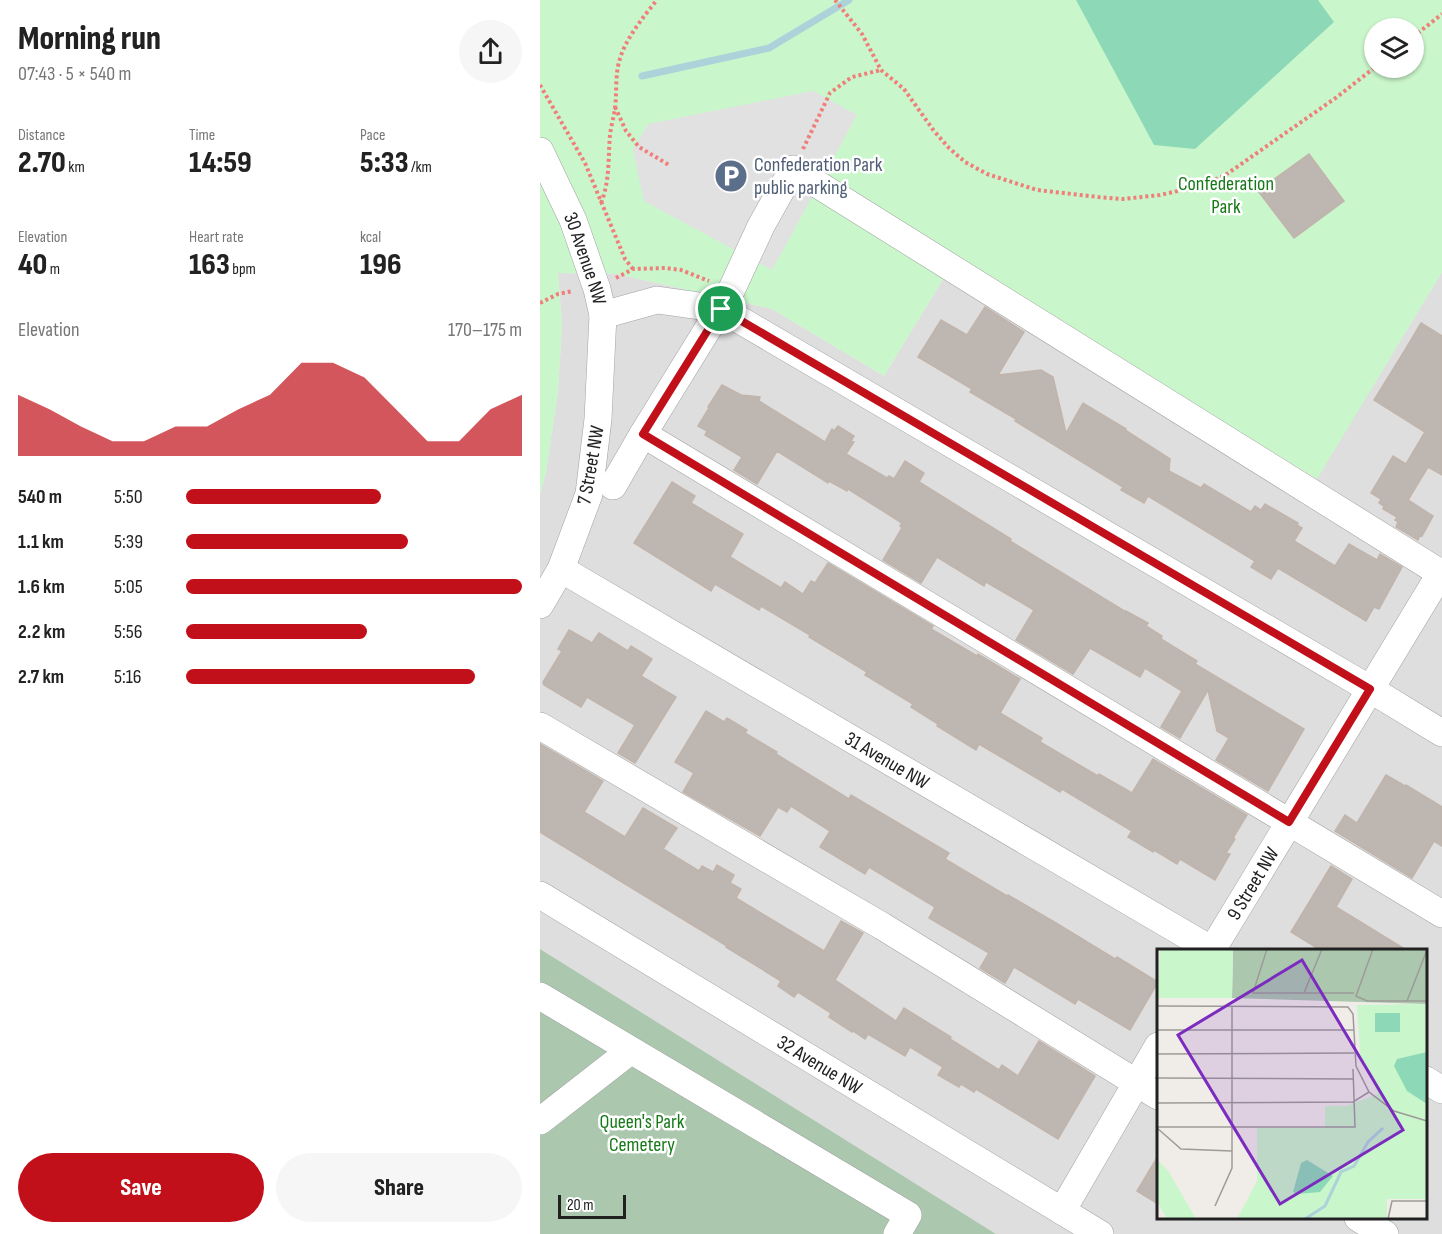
<!DOCTYPE html>
<html lang="en">
<head>
<meta charset="utf-8">
<style>
  body { margin:0; font-family:"Sofia Sans Condensed",sans-serif; background:#f6f6f6; color:#222; height:100vh; display:flex; flex-direction:column; font-size:22px; white-space:nowrap }
  * { box-sizing:border-box; margin:0 }
  p { font-size:20px; color:#767676 }
  .icon { flex:none; width:33px; height:33px; fill:none; stroke:currentColor; stroke-width:2; stroke-linecap:round; stroke-linejoin:round }
  .map { position:relative; flex:1; overflow:hidden }
  .drawer { display:flex; flex-direction:column; background:#fff; width:540px }
  .drawer>* { flex:none }
  .fabs { position:absolute; left:824px; top:18px; display:grid; gap:12px }
  .fabs a { display:grid; place-items:center; width:60px; height:60px; border-radius:50%; background:#fff; box-shadow:0 2px 4px #0004; font-size:30px }
  .scale { position:absolute; left:18px; bottom:15px; width:68px; box-sizing:border-box; padding-left:6px; border:3px solid #212121; border-top:0; font-size:16px; line-height:21px; white-space:nowrap; color:#212121; -webkit-text-stroke:4px #fff; paint-order:stroke }
  .pin { position:absolute; display:grid; place-items:center; width:51px; height:51px; color:#fff; margin:-26px; border:3px solid #fff; border-radius:50%; box-shadow:0 2px 6px #0007 }
  .round { display:grid; place-items:center; flex:none; width:63px; height:63px; border-radius:32px; background:#f6f6f6 }
  .headline { display:flex; align-items:center; justify-content:space-between; height:102px; padding:0 18px }
  h1 { font-size:33px; font-weight:800; line-height:45px }
  .stats { display:grid; grid-template-columns:repeat(3,1fr); gap:9px; height:102px; padding:6px 18px }
  .stats div { display:grid; align-content:center }
  .stats b { font-size:30px; font-weight:800 }
  .stats small { font-size:16px; font-weight:400 }
  .stats p { font-size:16px }
  .chart { height:168px; padding:12px 18px }
  .chart p { display:flex; justify-content:space-between }
  .chart svg { width:100%; height:108px; margin-top:6px; fill:#c2101a; opacity:.7 }
  .cta { display:flex; gap:12px; margin-top:auto; padding:12px 18px }
  .cta a { flex:1; height:69px; border-radius:36px; background:#c2101a; color:#fff; font-size:24px; font-weight:800; line-height:69px; text-align:center }
  .cta a+a { background:#f6f6f6; color:#222 }
  ul { padding:0 18px; list-style:none; font-size:20px }
  li { display:grid; grid-template-columns:96px 72px 1fr; align-items:center; height:45px }
  li i { height:15px; border-radius:8px; background:#c2101a }
  main { display:flex; flex:1; min-height:0 }
  .map>svg:first-child { display:block }
  .residential { fill:#dfdede; fill-rule:evenodd }
  .cemetery { fill:#abc7ae }
  .park { fill:#caf6cb; fill-rule:evenodd }
  .pitch { fill:#8dd9b7 }
  .parking { fill:#e1e1e1 }
  .lines { fill:none; stroke-linecap:round; stroke-linejoin:round }
  .stream { stroke:#acd2da; stroke-width:7 }
  .building { fill:#beb6b1; stroke:#c1b4ab; stroke-width:1.5 }
  .minor-casing { stroke:#a2a2a2; stroke-width:28 }
  .path { stroke:#ef7f7a; stroke-width:4; stroke-dasharray:3 3; stroke-linecap:butt }
  .minor { stroke:#fff; stroke-width:27 }
  .route-casing { stroke:#fff; stroke-width:12 }
  .route { stroke:#c2101a; stroke-width:8 }
  .labels { text-anchor:middle; stroke-width:5; stroke-linejoin:round; paint-order:stroke }
  .service-label { font-size:20px; fill:#4e5e75; stroke:#fff; text-anchor:start }
  .park-label { font-size:20px; fill:#157917; stroke:#fff }
  .street-label { font-size:20px; fill:#212121; stroke:#fff }
  .inset-river { fill:none; stroke:#acd2da; stroke-width:3 }
  .inset-road { fill:none; stroke:#9d9b98; stroke-width:1.5 }
  .view { fill:#7b2cbf; fill-opacity:0.15; stroke:#7b2cbf; stroke-width:3 }
  .inset-edge { fill:none; stroke:#212121; stroke-width:3 }
</style>
</head>
<body>
<main>
<section class="drawer">
<div class="headline"><div><h1>Morning run</h1><p>07:43 · 5 × 540 m</p></div><a class="round"><svg class="icon" aria-label="share" viewBox="0 0 24 24"><path d="M12 15V3M7 8l5-5 5 5M5 13v7h14v-7"/></svg></a></div>
<div class="stats">
<div><p>Distance</p><b>2.70<small> km</small></b></div>
<div><p>Time</p><b>14:59</b></div>
<div><p>Pace</p><b>5:33<small> /km</small></b></div>
</div>
<div class="stats">
<div><p>Elevation</p><b>40<small> m</small></b></div>
<div><p>Heart rate</p><b>163<small> bpm</small></b></div>
<div><p>kcal</p><b>196</b></div>
</div>
<div class="chart"><p><span>Elevation</span>170–175 m</p>
<svg viewBox="0 0 160 44" preserveAspectRatio="none"><path d="M0 44V19L10 25L20 32L30 38L40 38L50 32L60 32L70 25L80 19L90 6L100 6L110 12L120 25L130 38L140 38L150 25L160 19V44z"/></svg>
</div>
<ul>
<li><b>540 m</b>5:50<i style="width:58%"></i></li>
<li><b>1.1 km</b>5:39<i style="width:66%"></i></li>
<li><b>1.6 km</b>5:05<i style="width:100%"></i></li>
<li><b>2.2 km</b>5:56<i style="width:54%"></i></li>
<li><b>2.7 km</b>5:16<i style="width:86%"></i></li>
</ul>
<div class="cta"><a>Save</a><a>Share</a></div>
</section>
<div class="map">
<svg width="902" height="1234" viewBox="0 0 902 1234">
  <rect width="100%" height="100%" fill="#f0ede8"/>
  <path class="residential" d="M416,258L776,479L902,272V1234H456L0,949V494L6,472L18,391L22,324L18,273L77,274L232,309L344,376ZM618,950H886V1218H618Z"/>
  <polygon class="cemetery" points="0,949 456,1234 0,1234"/>
  <path class="park" d="M0,0H902V272L777,479L416,258L344,376L232,309L77,274L18,273L22,324L18,391L6,472L0,494ZM834,28H873V68H834Z"/>
  <polygon class="pitch" points="536,0 778,0 794,22 655,149 614,145"/>
  <polygon class="parking" points="273,91 317,115 232,270 104,201 93,150 108,124"/>
  <g class="lines">
    <polyline class="stream" points="102,76 229,48 309,0"/>
  </g>
  <g class="building">
    <polygon points="769,154 804,201 754,238 718,191"/>
    <polygon points="445,307 484,332 458,375 501,370 513,377 526,433 543,403 586,429 585,430 630,459 629,471 661,488 664,484 711,512 715,506 721,510 725,504 758,523 757,525 762,528 754,541 795,566 809,544 837,560 840,554 862,567 839,609 834,607 826,621 738,568 731,579 711,567 715,561 608,496 604,503 581,490 583,487 475,421 476,419 430,392 432,389 378,357 401,320 427,335"/>
    <polygon points="881,323 902,336 902,475 888,467 868,500 893,516 882,536 880,535 878,540 856,527 858,522 855,520 857,517 843,509 844,506 839,503 841,499 831,493 853,456 866,464 885,432 834,400 865,350"/>
    <polygon points="182,385 201,395 220,397 219,401 285,442 292,429 294,431 298,426 314,436 311,441 314,442 306,454 347,478 349,476 354,479 365,461 384,473 379,482 471,539 470,541 586,612 586,611 608,623 606,626 622,636 621,639 657,661 655,664 764,729 728,791 676,760 689,738 677,731 668,690 640,738 621,727 642,691 605,668 600,677 550,648 533,674 476,640 494,610 446,582 444,586 397,557 381,583 343,560 362,528 360,526 362,523 308,489 307,491 289,481 288,483 237,451 217,484 194,470 202,457 165,435 167,431 158,426 169,408 168,407"/>
    <polygon points="132,482 155,496 151,503 203,534 190,557 241,588 245,582 263,594 271,581 275,583 288,563 393,626 391,629 437,656 438,654 480,679 460,713 502,738 500,742 558,776 559,774 592,793 613,759 707,815 693,838 695,839 686,853 690,854 675,880 640,859 637,864 614,850 613,852 588,837 592,831 522,789 520,792 439,744 436,750 397,726 398,724 371,707 373,704 325,675 327,672 269,637 270,635 221,606 219,610 175,584 171,591 94,543"/>
    <polygon points="29,630 52,643 59,633 88,651 91,646 112,659 101,676 136,697 95,763 78,753 95,725 47,697 41,707 4,685 3,682 22,651 18,649"/>
    <polygon points="166,711 184,722 187,718 207,730 205,733 237,752 236,754 309,799 311,795 409,853 405,859 467,896 468,895 516,923 575,959 577,957 618,982 590,1030 538,999 535,1004 474,967 465,983 440,968 449,953 389,918 395,907 329,867 325,874 280,847 290,831 251,806 247,812 238,807 220,836 143,792 154,773 135,762"/>
    <polygon points="0,744 63,781 44,812 85,837 103,808 137,828 123,849 159,871 162,866 173,872 177,865 194,875 190,883 201,889 196,898 284,951 301,921 323,933 295,980 356,1021 364,1008 411,1037 410,1039 459,1070 462,1065 478,1076 499,1041 555,1076 518,1139 436,1089 434,1092 421,1084 419,1087 398,1075 403,1067 370,1047 365,1056 328,1034 325,1039 313,1031 312,1032 289,1017 291,1013 258,992 254,997 238,986 241,981 186,947 187,946 0,832"/>
    <polygon points="846,775 865,786 866,785 902,807 902,846 894,841 872,878 795,831 805,815 817,823"/>
    <polygon points="791,866 812,879 796,907 868,951 782,951 751,932"/>
    <polygon points="618,1156 618,1204 597,1191"/>
  </g>
  <g class="lines">
    <defs>
      <g id="minor">
        <path id="s1" d="M0,151L33,220L57,289L63,315L58,419L49,494L21,569L0,605"/>
        <polyline points="63,315 117,300 181,309 830,689 902,733"/>
        <polyline points="103,434 902,914"/>
        <polyline points="73,486 103,434 190,293 221,226 253,169 902,574"/>
        <path id="s2" d="M21,569L672,950"/>
        <polyline points="0,726 342,926 618,1096"/>
        <path id="s3" d="M0,895L560,1234"/>
        <path id="s4" d="M672,950L902,571"/>
        <polyline points="0,996 368,1215 357,1234"/>
        <polyline points="886,1080 902,1090"/>
        <polyline points="0,1121 90,1051"/>
        <polyline points="522,1211 618,1046"/>
        <polyline points="818,1218 845,1234"/>
      </g>
    </defs>
    <use href="#minor" class="minor-casing"/>
    <g class="path">
      <polyline points="295,0 322,34 341,70 364,89 394,131 409,148 425,162 447,174 497,190 558,197 583,199 620,195 651,188 684,176 797,97 834,68"/>
      <polyline points="873,37 902,14"/>
      <polyline points="0,85 45,163 85,259 93,269"/>
      <polyline points="75,107 86,131 99,147 129,165"/>
      <polyline points="263,149 290,93 312,77 341,70"/>
      <path d="M61,203C70,181 68,158 70,135C71,126 74,117 75,108C77,93 75,77 79,62C84,41 103,17 117,0"/>
      <polyline points="76,278 93,269 125,268 141,270 169,281"/>
      <polyline points="0,303 18,294 33,291"/>
    </g>
    <use href="#minor" class="minor"/>
  </g>
  <g class="lines">
    <defs>
      <polygon id="route" points="181,309 830,689 749,822 103,434"/>
    </defs>
    <use href="#route" class="route-casing"/>
    <use href="#route" class="route"/>
  </g>
  <defs>
    <symbol id="parking-disc" viewBox="-11 -11 22 22"><circle r="9.5" fill="#5c6f8a" stroke="#fff"/><path d="M-3.5-5.5H1a3.5 3.5 0 0 1 0 7H-1V5.5H-3.5ZM-1-3.4V-.6H.8a1.4 1.4 0 0 0 0-2.8Z" fill="#fff"/></symbol>
  </defs>
  <g fill-rule="evenodd">
    <use href="#parking-disc" x="172" y="157" width="38" height="38"/>
  </g>
  <g class="labels">
    <g class="service-label">
      <text x="214" y="171">Confederation Park<tspan x="214" dy="23">public parking</tspan></text>
    </g>
    <g class="park-label">
      <text x="686" y="190">Confederation<tspan x="686" dy="23">Park</tspan></text>
      <text x="102" y="1128">Queen's Park<tspan x="102" dy="23">Cemetery</tspan></text>
    </g>
    <g class="street-label">
      <text dy="7" stroke="none"><textPath href="#s1" startOffset="117">30 Avenue NW</textPath></text>
      <text transform="translate(50 465) rotate(-80)" y="7">7 Street NW</text>
      <text dy="7" stroke="none"><textPath href="#s2" startOffset="378">31 Avenue NW</textPath></text>
      <text dy="7" stroke="none"><textPath href="#s4" startOffset="78">9 Street NW</textPath></text>
      <text dy="7" stroke="none"><textPath href="#s3" startOffset="327">32 Avenue NW</textPath></text>
    </g>
  </g>
  <g transform="translate(617 949)">
    <rect width="270" height="270" fill="#f0ede8"/>
    <path d="M76,0H270V55L75,49Z" fill="#abc7ae"/>
    <path d="M3,0H76L75,49H0ZM270,55V250H230V270H80L100,232V179H168V157H189L221,145L203,105L200,56ZM0,210L12,223L39,270H10L0,252Z" fill="#caf6cb"/>
    <path d="M218,64H243V83H218ZM270,103V155L250,142L237,117L240,110ZM150,211L176,227L163,243L140,245L136,243L144,214Z" fill="#8dd9b7"/>
    <path class="inset-river" d="M148,270L168,257L184,223L197,217L211,193L226,179"/>
    <path class="inset-road" d="M110,0L96,44H197M216,0L199,47L210,52H270M147,44L165,0M250,52L270,1M0,57L191,58L196,65L199,117L212,143L237,162L270,172M0,81H197M0,105L197,104M0,129L197,130M0,154L196,153L212,143M0,178H198L196,120M0,179L24,200L75,202M58,257L75,219V57M231,270L235,252H270"/>
    <path class="view" d="M145,11L246,181L123,255L21,86Z"/>
    <rect width="270" height="270" class="inset-edge"/>
  </g>
</svg>
<div class="fabs">
<a><svg class="icon" aria-label="layers" viewBox="0 0 24 24"><path d="M12 4l9 5-9 5-9-5zM3 14l9 5 9-5"/></svg></a>
</div>
<div class="scale">20 m</div>
<div class="pin" style="left:181px;top:309px;background:#1e9e55"><svg class="icon" aria-label="arrive" viewBox="0 0 24 24"><path d="M6 21V4h12l-3 4 3 4H6"/></svg></div>
</div>
</main>
</body>
</html>
